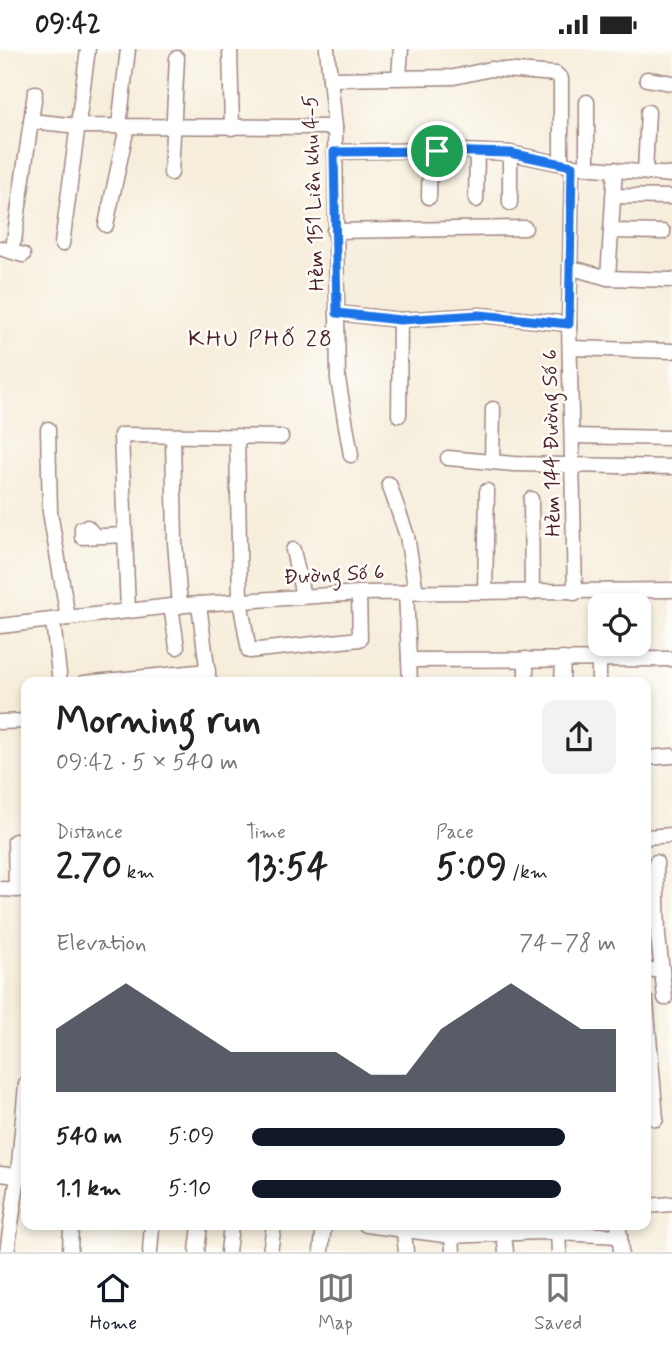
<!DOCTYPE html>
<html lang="en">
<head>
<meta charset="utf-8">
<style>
  body { margin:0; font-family:Mynerve,sans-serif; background:#f2f2f2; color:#222; height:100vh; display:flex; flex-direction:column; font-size:26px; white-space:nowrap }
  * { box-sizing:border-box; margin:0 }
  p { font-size:23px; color:#767676 }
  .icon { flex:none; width:38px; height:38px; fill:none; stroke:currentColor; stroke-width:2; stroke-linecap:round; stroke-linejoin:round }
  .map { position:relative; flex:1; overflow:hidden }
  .drawer { position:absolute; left:21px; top:628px; width:630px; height:553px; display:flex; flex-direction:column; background:#fff; border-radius:14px; box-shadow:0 4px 10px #0003 }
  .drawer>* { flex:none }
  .tools { position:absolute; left:588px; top:544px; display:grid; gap:14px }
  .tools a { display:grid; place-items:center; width:63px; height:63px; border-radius:14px; background:#fff; box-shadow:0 4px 10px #0003; font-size:35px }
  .pin { position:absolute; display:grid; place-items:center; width:60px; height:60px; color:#fff; margin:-30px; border:4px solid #fff; border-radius:50%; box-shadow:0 2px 7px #0007 }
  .round { display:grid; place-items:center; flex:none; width:74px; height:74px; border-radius:14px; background:#f2f2f2 }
  .summary { display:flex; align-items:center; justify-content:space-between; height:119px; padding:0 35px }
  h1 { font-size:38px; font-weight:700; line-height:52px }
  .metrics { display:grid; grid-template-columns:repeat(3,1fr); gap:10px; height:119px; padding:7px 35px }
  .metrics div { display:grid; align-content:center }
  .metrics b { font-size:35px; font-weight:700 }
  .metrics small { font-size:19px; font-weight:400 }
  .metrics p { font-size:19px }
  .chart { height:196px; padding:14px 35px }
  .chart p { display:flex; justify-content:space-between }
  .chart svg { width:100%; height:126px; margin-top:7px; fill:#111827; opacity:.7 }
  ul { padding:0 35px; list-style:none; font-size:23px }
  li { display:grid; grid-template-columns:112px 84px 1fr; align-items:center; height:52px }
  li i { height:18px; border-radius:9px; background:#111827 }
  .status { display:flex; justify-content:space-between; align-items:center; height:49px; padding:0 35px; background:#fff; direction:ltr }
  .status svg { height:19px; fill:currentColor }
  .tab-bar { display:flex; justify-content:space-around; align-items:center; height:98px; border-top:2px solid #e0e0e0; background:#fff; font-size:19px; color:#767676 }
  .tab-bar a { display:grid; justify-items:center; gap:4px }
  .tab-bar .on { color:#111827 }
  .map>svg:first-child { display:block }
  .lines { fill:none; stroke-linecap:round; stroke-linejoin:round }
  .minor-casing { stroke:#a08682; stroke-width:17 }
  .minor { stroke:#fff; stroke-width:14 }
  .route-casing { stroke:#fff; stroke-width:14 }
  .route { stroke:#1a73e8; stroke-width:9 }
  .labels { text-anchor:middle; stroke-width:5; stroke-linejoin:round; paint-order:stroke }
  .street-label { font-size:21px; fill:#4a1f2b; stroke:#fdfcf7 }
  .neighbourhood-label { font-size:23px; letter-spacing:2px; fill:#4a1f2b; stroke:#fdfcf7 }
</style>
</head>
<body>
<div class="status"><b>09:42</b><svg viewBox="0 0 49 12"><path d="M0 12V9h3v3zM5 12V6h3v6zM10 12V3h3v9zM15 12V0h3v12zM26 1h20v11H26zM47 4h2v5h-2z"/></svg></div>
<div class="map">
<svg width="672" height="1203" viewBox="0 0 672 1203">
  <rect width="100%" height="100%" fill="#fdfcf7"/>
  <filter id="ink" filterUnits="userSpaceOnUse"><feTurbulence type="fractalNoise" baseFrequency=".0143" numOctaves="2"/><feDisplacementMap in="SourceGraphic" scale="14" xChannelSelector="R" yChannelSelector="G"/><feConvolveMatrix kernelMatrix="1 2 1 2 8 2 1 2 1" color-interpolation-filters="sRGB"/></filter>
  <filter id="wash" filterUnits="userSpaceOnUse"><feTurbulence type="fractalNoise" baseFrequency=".00686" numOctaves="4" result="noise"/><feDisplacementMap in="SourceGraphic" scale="28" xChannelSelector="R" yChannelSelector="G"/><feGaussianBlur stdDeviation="1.57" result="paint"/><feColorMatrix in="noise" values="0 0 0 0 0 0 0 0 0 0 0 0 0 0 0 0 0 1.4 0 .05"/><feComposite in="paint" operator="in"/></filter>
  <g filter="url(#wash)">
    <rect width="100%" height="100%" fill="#f6edda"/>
  </g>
  <g filter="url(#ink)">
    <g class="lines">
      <defs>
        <g id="minor">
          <polyline points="230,0 232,79"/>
          <polyline points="327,0 335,78 337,264 400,271 480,266 569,275"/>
          <polyline points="399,28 401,0"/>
          <polyline points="330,30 454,28 491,20 556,25 561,30 561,114"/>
          <polyline points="647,30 672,34"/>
          <polyline points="31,72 78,77 335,78"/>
          <polyline points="119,77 128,0"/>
          <polyline points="334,103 437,101 510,104 572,117 672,126"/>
          <polyline points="572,117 569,275 575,544"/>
          <polyline points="587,117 587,53"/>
          <polyline points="645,123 648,63"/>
          <polyline points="171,124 177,9"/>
          <polyline points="613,147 670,148"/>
          <polyline points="429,148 430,102"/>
          <polyline points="476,151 477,103"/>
          <polyline points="510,154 510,104"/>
          <polyline points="106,176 127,78"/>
          <polyline points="334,182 525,179"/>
          <polyline points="611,182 663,183"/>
          <polyline points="14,192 35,44"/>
          <polyline points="62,195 88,0"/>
          <polyline points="0,199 23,206"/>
          <polyline points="572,219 608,229 672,231"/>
          <polyline points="608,229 615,120"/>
          <polyline points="337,264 338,330 351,406"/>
          <polyline points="570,299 672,302"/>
          <polyline points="399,366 400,271"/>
          <polyline points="48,380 50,463 68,569"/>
          <polyline points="237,387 240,551 249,602 360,590 359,544"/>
          <polyline points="572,387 672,389"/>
          <polyline points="173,388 175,493 180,557"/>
          <polyline points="448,409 514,415 672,418"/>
          <polyline points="492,412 493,360"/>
          <polyline points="389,435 407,487 416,543"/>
          <polyline points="531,450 532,544"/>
          <polyline points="95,487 87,478 82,479 82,488 125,486"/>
          <polyline points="293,501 303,547"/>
          <polyline points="406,542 409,611"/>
          <polyline points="485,543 487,442"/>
          <polyline points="199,555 209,634"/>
          <polyline points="171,557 177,598"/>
          <polyline points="128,561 121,386 281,388"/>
          <polyline points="53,572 60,634"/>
          <polyline points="0,577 171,557 359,544 672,541"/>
          <polyline points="526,610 526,634"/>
          <polyline points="84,634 208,622"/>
          <polyline points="410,634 409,611 672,610"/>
          <polyline points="562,634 563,610"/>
          <polyline points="599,634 599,609"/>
          <polyline points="0,673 26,672"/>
          <polyline points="646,709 672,707"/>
          <polyline points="646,788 672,786"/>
          <polyline points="15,792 16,841"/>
          <polyline points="656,813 658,887 665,949"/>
          <polyline points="0,840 26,841"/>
          <polyline points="646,922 662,920"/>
          <polyline points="646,952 656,1070"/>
          <polyline points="0,1125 25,1128"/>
          <polyline points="646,1157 672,1155"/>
          <polyline points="366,1176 452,1187 538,1183 620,1187 618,1176"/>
          <polyline points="403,1176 406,1203"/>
          <polyline points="558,1184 559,1203"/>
          <polyline points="504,1186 506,1203"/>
          <polyline points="452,1187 453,1203"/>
          <polyline points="620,1187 621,1203"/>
          <polyline points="7,1203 18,1127 26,1035"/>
          <polyline points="70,1203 71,1176"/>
          <polyline points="150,1203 152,1176"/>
          <polyline points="197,1203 200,1176"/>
          <polyline points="228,1203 231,1176"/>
          <polyline points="270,1203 274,1176"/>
          <polyline points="321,1203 324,1176"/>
        </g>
      </defs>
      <use href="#minor" class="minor-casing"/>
      <use href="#minor" class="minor"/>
    </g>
  </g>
  <g class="lines" filter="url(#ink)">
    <defs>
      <polygon id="route" points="437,102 510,104 572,117 569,275 480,266 400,271 337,264 334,103"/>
    </defs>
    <use href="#route" class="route-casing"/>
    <use href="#route" class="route"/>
  </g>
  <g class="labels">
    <g class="street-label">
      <text transform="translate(313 144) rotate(-92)" y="7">Hẻm 151 Liên khu 4-5</text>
      <text transform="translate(551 394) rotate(-91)" y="7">Hẻm 144 Đường Số 6</text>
      <text transform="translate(334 525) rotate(-3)" y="7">Đường Số 6</text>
    </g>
    <g class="neighbourhood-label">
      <text x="261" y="297">KHU PHỐ 28</text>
    </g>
  </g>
</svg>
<div class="tools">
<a><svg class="icon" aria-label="locate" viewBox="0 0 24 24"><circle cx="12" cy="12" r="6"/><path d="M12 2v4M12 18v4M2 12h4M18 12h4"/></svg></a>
</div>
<div class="pin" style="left:437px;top:102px;background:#1e9e55"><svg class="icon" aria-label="arrive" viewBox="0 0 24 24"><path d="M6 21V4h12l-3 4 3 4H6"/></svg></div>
<section class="drawer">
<div class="summary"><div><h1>Morning run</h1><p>09:42 · 5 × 540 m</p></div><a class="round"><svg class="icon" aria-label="share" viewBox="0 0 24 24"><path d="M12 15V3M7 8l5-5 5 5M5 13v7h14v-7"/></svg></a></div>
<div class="metrics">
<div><p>Distance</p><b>2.70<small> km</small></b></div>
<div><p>Time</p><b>13:54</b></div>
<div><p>Pace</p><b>5:09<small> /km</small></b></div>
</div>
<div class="chart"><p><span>Elevation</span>74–78 m</p>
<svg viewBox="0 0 160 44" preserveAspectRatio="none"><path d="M0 44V22L10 14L20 6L30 14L40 22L50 30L60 30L70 30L80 30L90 38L100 38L110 22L120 14L130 6L140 14L150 22L160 22V44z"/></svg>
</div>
<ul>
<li><b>540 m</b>5:09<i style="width:86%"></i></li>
<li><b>1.1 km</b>5:10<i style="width:85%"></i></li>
</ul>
</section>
</div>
<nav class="tab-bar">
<a class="on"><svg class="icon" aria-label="home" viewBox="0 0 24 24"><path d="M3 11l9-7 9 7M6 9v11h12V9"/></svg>Home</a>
<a><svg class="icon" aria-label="map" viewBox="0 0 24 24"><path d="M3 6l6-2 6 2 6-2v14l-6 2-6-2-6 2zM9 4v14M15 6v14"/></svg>Map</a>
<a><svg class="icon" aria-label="saved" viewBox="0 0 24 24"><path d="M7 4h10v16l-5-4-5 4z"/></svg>Saved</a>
</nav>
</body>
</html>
